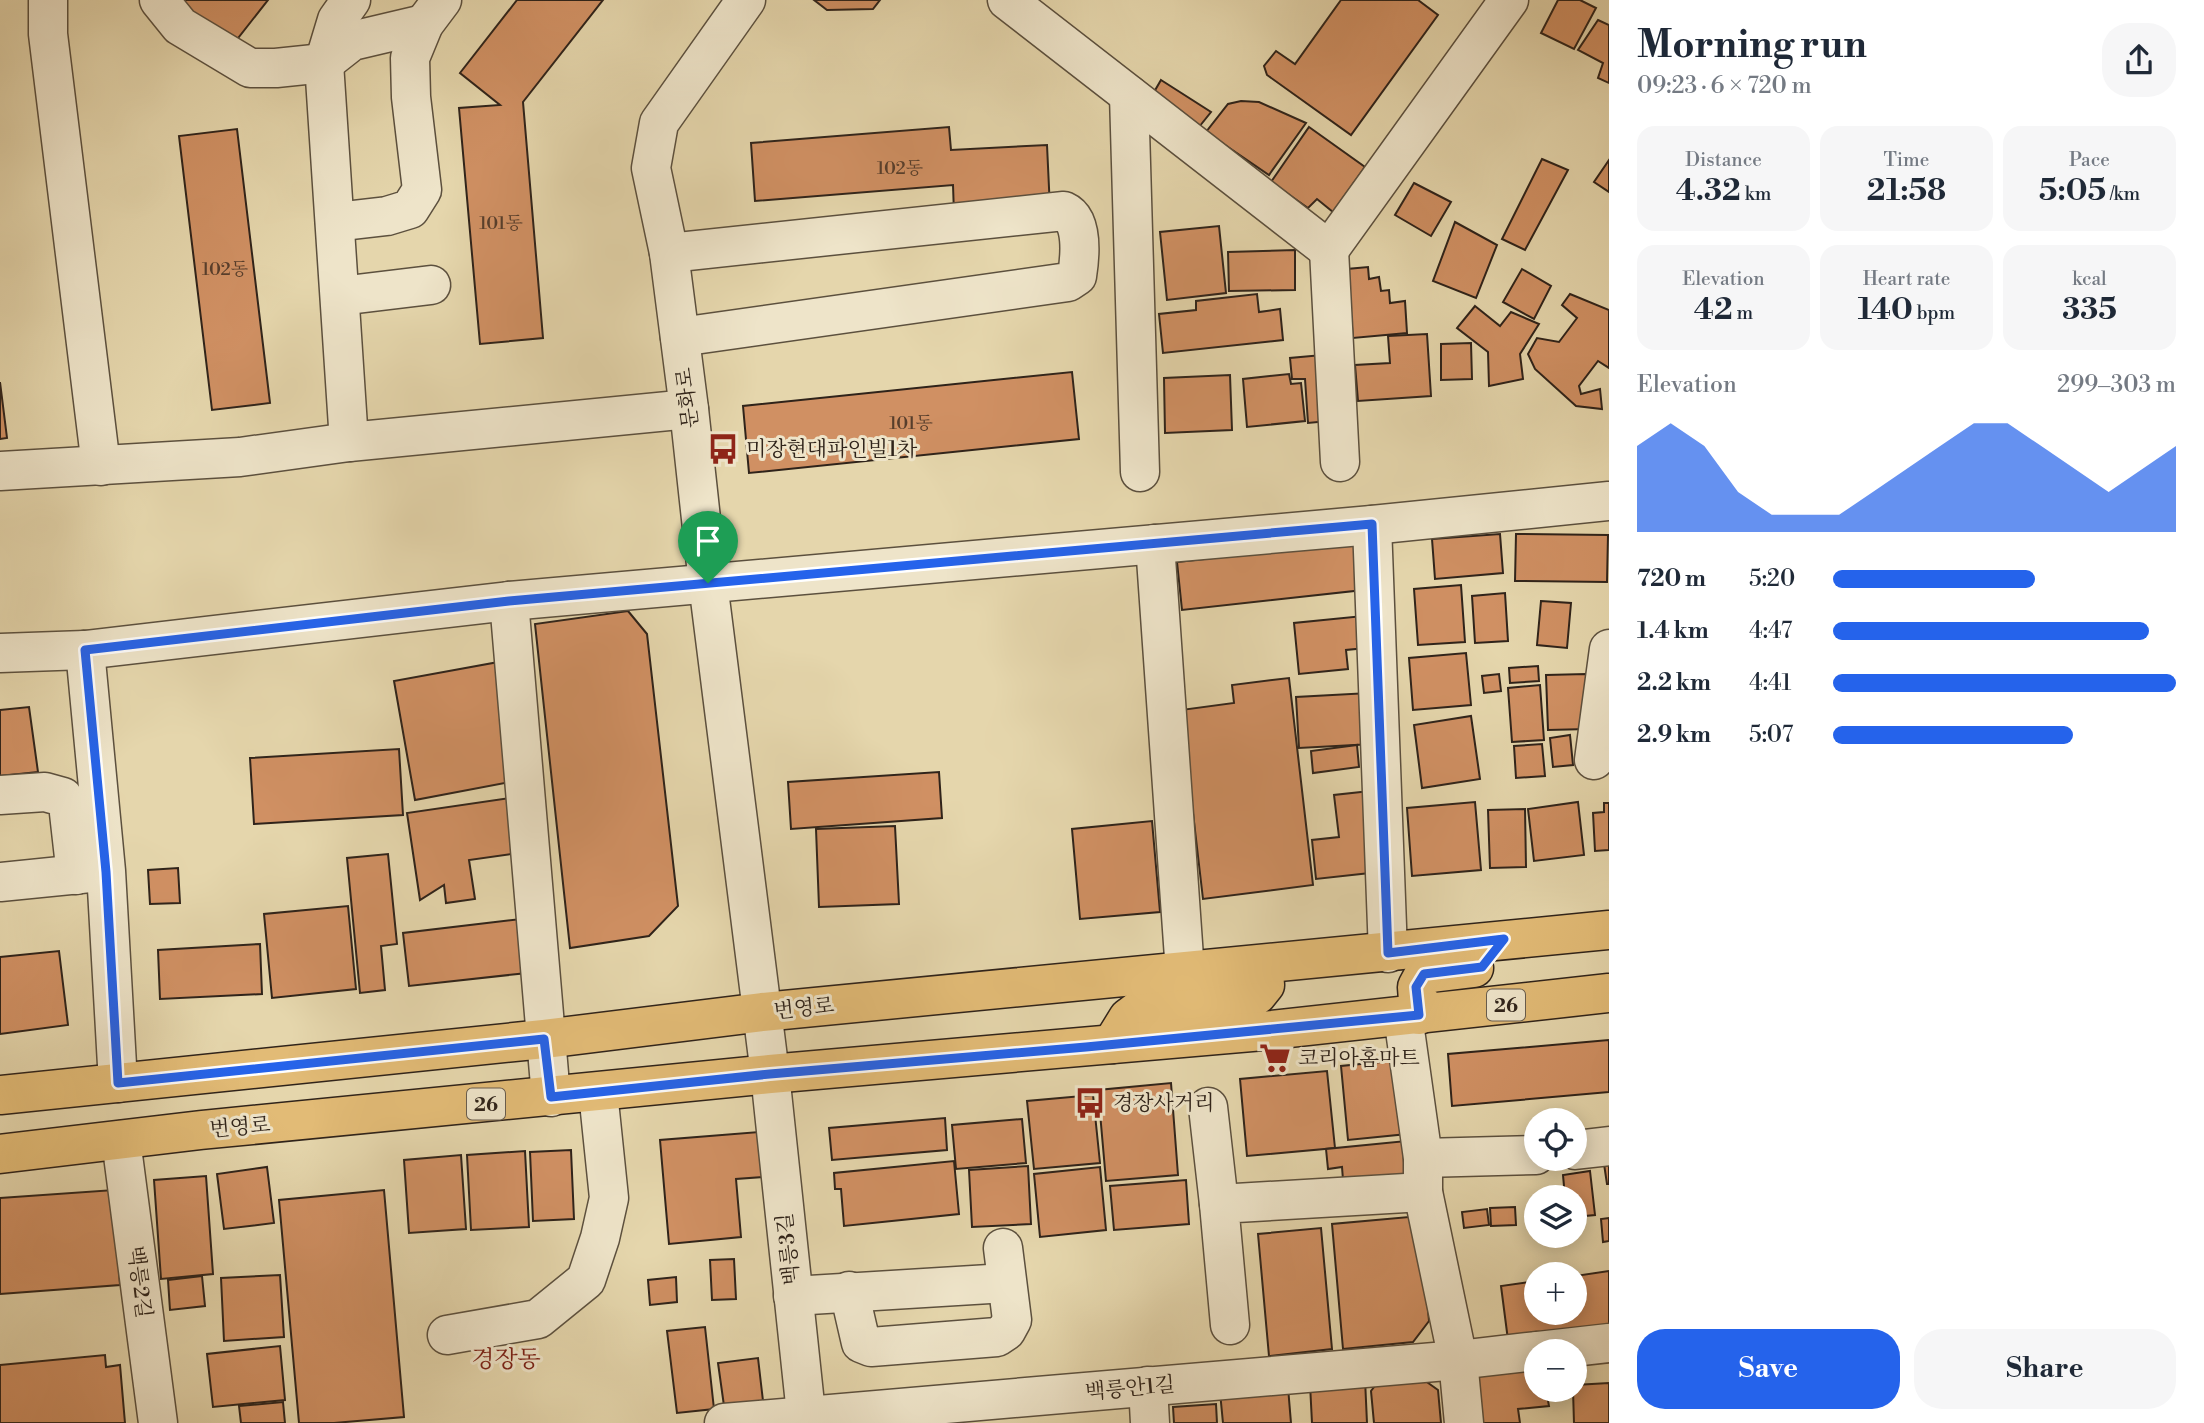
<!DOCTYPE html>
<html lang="en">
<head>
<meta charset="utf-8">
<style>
  body { margin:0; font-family:"Libre Bodoni","Noto Serif KR",serif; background:#f6f6f7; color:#1f2937; height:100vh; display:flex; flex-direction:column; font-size:26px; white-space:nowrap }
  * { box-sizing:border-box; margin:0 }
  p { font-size:23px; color:#747a83 }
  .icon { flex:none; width:38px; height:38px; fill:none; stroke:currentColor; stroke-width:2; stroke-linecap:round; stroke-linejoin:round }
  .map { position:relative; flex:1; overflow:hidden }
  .drawer { display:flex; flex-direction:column; background:#fff; width:595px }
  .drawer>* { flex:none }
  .tools { position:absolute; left:1524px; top:1108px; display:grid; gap:14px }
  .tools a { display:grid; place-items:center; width:63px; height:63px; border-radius:50%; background:#fff; box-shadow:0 4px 18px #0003; font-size:35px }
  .pin { position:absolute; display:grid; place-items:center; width:60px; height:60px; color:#fff; margin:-72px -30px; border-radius:50% 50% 50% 0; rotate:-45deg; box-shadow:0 0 7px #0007 }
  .pin .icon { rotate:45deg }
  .round { display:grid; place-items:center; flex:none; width:74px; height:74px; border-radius:28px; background:#f6f6f7 }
  .summary { display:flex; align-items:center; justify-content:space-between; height:119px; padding:0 28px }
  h1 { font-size:38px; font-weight:700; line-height:52px }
  .figures { display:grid; grid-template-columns:repeat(3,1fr); gap:10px; height:119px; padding:7px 28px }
  .figures div { display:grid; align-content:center; border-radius:18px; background:#f6f6f7; text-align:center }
  .figures b { font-size:30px; font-weight:700 }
  .figures small { font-size:19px; font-weight:400 }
  .figures p { font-size:19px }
  .chart { height:196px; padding:14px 28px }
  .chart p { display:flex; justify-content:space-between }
  .chart svg { width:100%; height:126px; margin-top:7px; fill:#2563eb; opacity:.7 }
  .button { display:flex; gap:14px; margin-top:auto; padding:14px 28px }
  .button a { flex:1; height:80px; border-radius:28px; background:#2563eb; color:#fff; font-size:28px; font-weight:700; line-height:80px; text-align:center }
  .button a+a { background:#f6f6f7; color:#1f2937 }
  ul { padding:0 28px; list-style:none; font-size:23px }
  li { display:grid; grid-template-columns:112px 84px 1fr; align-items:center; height:52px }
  li i { height:18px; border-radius:9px; background:#2563eb }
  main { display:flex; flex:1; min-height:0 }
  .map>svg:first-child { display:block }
  .building { fill:#d09063; stroke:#2f231a; stroke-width:2 }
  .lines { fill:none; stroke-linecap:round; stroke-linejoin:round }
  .minor-casing { stroke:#5c503e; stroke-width:41 }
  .major-casing { stroke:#2f231a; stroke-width:41 }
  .minor { stroke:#eee4c9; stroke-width:38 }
  .major { stroke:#e2bb76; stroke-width:38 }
  .route-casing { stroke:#fff; stroke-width:14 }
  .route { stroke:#2563eb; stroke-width:9 }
  .labels { text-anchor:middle; stroke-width:6; stroke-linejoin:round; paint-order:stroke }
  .number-label { font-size:18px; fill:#573e2c }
  .shield { fill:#eee4c9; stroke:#685d4e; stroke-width:2 }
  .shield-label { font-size:19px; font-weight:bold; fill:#2f231a }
  .street-label { font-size:21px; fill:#2f231a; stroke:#eee4c9 }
  .poi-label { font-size:21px; fill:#2f231a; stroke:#eee4c9; text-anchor:start }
  .quarter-label { font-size:24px; fill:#7a1f14; stroke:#eee4c9 }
</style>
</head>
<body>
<main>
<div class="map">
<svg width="1609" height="1423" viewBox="0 0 1609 1423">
  <rect width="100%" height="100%" fill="#e5d6ac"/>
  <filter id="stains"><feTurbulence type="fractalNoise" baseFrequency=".00286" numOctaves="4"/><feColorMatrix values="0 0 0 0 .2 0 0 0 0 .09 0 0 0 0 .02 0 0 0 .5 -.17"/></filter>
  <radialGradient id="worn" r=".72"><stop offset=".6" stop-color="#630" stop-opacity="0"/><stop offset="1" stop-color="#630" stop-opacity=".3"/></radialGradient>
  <g class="building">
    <polygon points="172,0 268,0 231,47"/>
    <polygon points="517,0 603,0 523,102 543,338 480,344 459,108 500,105 460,73"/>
    <polygon points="814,0 880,0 873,9 827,10"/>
    <polygon points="1341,0 1418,0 1438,15 1351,135 1267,75 1264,66 1276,51 1295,64"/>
    <polygon points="1558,0 1580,0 1596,8 1574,49 1541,33"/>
    <polygon points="1598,20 1609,25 1609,83 1598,78 1603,63 1578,50"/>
    <polygon points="1161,80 1211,112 1195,132 1150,99"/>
    <polygon points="1241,101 1259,102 1306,123 1269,175 1206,132 1228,104"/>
    <polygon points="949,127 951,150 1047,145 1050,209 954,214 953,185 755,201 751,143"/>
    <polygon points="1309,127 1365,167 1333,212 1317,199 1308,208 1271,182"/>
    <polygon points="237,129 270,403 212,410 179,136"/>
    <polygon points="1542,159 1568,170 1525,250 1502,239"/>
    <polygon points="1609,160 1609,192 1594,182"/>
    <polygon points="1414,183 1451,202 1431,236 1395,215"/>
    <polygon points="1455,222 1497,245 1476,298 1433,281"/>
    <polygon points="1219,226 1226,293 1167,300 1160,232"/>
    <polygon points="1295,250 1295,290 1229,291 1228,252"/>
    <polygon points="1368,267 1369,279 1379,277 1381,291 1389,290 1390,303 1405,301 1407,333 1353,338 1347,269"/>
    <polygon points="1522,269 1551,286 1534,319 1503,302"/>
    <polygon points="1257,294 1259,312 1280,309 1283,340 1163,353 1159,314 1196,310 1196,301"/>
    <polygon points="1570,294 1609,310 1609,368 1598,361 1579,386 1581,394 1600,389 1602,409 1576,406 1535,369 1528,354 1537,338 1559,342 1577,318 1562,305"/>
    <polygon points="1475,306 1500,326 1511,312 1539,324 1520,354 1523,379 1489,386 1488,352 1457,328"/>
    <polygon points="1427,334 1431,396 1358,401 1355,365 1390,363 1388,336"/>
    <polygon points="1471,343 1472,379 1441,380 1441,344"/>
    <polygon points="1322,355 1328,421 1308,423 1305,379 1292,379 1290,358"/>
    <polygon points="1072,372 1079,439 749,473 743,406"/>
    <polygon points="1289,374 1291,384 1301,383 1305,421 1247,427 1243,379"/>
    <polygon points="1230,375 1232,430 1165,433 1164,378"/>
    <polygon points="0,382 7,438 0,439"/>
    <polygon points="1500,534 1503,573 1435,579 1432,539"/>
    <polygon points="1516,534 1608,535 1607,582 1515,581"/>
    <polygon points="1359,542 1363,590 1182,610 1177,562"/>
    <polygon points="1461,585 1465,642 1418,645 1414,589"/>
    <polygon points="1505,593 1508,641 1475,643 1472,596"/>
    <polygon points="1541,601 1571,603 1567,648 1537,645"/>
    <polygon points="628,611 647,634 678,906 649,936 570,948 535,624"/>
    <polygon points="1363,616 1366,648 1346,650 1348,669 1299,674 1294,623"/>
    <polygon points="1466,653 1471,705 1413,710 1409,658"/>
    <polygon points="504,661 526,779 415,800 394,681"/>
    <polygon points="1538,666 1539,681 1510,683 1509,668"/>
    <polygon points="1499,674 1501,691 1484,693 1482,676"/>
    <polygon points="1586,674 1588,729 1548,730 1546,675"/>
    <polygon points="1289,678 1313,885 1203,899 1181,710 1234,703 1232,685"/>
    <polygon points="1540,685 1544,740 1512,742 1508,688"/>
    <polygon points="1369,693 1373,744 1299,748 1296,697"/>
    <polygon points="29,707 38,772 0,776 0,710"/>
    <polygon points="1471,716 1480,779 1422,788 1414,725"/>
    <polygon points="1570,735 1573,765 1553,767 1550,738"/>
    <polygon points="1542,744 1545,776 1516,778 1514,746"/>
    <polygon points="1357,745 1359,767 1313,773 1311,751"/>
    <polygon points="399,749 403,815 254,824 250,758"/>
    <polygon points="939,772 942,818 791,829 788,782"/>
    <polygon points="1388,789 1397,870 1316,879 1312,840 1339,837 1334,795"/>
    <polygon points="510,798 518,853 469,860 475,899 446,903 444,885 420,900 407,813"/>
    <polygon points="1475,802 1481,870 1412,876 1407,808"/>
    <polygon points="1578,802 1584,855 1534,861 1528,809"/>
    <polygon points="1604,803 1609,803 1609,850 1595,851 1593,813 1604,812"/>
    <polygon points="1525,809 1526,867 1490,868 1488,810"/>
    <polygon points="1152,821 1160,912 1080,919 1072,829"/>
    <polygon points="895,826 899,904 819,907 816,829"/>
    <polygon points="388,854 397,944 381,946 385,990 360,993 347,858"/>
    <polygon points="178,868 180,903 150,904 148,870"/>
    <polygon points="348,906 356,989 272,998 264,914"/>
    <polygon points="521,919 527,973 409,986 403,933"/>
    <polygon points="260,944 262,994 160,999 158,950"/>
    <polygon points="59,951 68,1025 0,1034 0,957"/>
    <polygon points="1609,1040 1609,1092 1452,1106 1448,1054"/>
    <polygon points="1401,1060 1407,1134 1348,1140 1341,1066"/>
    <polygon points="1327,1071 1335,1148 1247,1156 1240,1079"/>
    <polygon points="1171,1083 1178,1175 1106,1181 1098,1090"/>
    <polygon points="1093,1095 1100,1163 1034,1169 1027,1101"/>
    <polygon points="945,1118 947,1150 832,1160 829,1128"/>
    <polygon points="1022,1119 1026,1163 956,1169 952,1125"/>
    <polygon points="759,1132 763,1177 736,1179 741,1237 669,1244 660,1140"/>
    <polygon points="1406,1141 1409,1174 1343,1180 1342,1167 1328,1169 1326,1149"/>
    <polygon points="571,1150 574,1219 533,1221 530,1152"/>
    <polygon points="525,1151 529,1227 471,1230 467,1155"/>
    <polygon points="461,1155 466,1229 409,1233 404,1160"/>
    <polygon points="954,1161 959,1214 844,1226 841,1189 835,1189 834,1173"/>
    <polygon points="1609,1163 1609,1184 1607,1184 1604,1164"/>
    <polygon points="1028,1166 1031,1224 972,1227 969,1170"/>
    <polygon points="267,1167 274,1223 224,1229 217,1174"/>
    <polygon points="1100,1167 1106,1230 1040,1237 1034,1174"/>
    <polygon points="1590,1171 1595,1215 1575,1217 1575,1197 1565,1197 1563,1175"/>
    <polygon points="206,1176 213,1274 161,1279 154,1180"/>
    <polygon points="1186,1180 1189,1224 1114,1230 1110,1186"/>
    <polygon points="114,1190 120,1285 0,1294 0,1198"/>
    <polygon points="384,1190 404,1417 334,1423 299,1423 279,1200"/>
    <polygon points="1515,1207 1516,1225 1491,1226 1490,1208"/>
    <polygon points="1487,1209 1489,1225 1464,1228 1462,1212"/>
    <polygon points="1420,1216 1429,1321 1413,1342 1343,1349 1332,1224"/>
    <polygon points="1609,1218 1609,1241 1603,1242 1601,1219"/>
    <polygon points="1321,1228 1332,1349 1269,1356 1258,1234"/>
    <polygon points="734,1259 736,1299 712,1300 710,1260"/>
    <polygon points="1609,1271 1609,1326 1508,1340 1501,1286 1536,1281 1536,1312 1575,1312 1575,1276"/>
    <polygon points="280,1275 284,1337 224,1341 221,1278"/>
    <polygon points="202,1276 205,1306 170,1310 168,1280"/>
    <polygon points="676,1277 677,1302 650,1305 648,1280"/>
    <polygon points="705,1327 714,1409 677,1413 667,1331"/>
    <polygon points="280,1346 285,1400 213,1407 207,1354"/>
    <polygon points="105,1355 106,1367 120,1365 125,1423 0,1423 0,1365"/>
    <polygon points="758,1358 763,1401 724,1406 718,1363"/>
    <polygon points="1536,1365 1536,1390 1546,1390 1549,1406 1518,1409 1520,1423 1473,1423 1469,1399 1481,1370"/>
    <polygon points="1417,1375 1438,1390 1441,1423 1374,1423 1371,1391 1381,1378"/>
    <polygon points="1365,1379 1367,1423 1312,1423 1310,1384"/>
    <polygon points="1609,1383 1609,1423 1574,1423 1573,1390 1575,1390 1575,1385"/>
    <polygon points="1288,1387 1291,1423 1223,1423 1220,1392"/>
    <polygon points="283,1402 285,1423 241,1423 239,1406"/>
    <polygon points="1216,1404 1217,1423 1174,1423 1173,1407"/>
  </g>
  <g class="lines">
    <defs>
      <g id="minor">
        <polyline points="48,0 48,34 101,466"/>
        <polyline points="159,0 180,26 250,68 276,68 324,63 352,41 424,24"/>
        <polyline points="746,0 659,123 651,168 669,253 689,409 708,583 770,1074 807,1423"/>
        <polyline points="1007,0 1329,250 1509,0"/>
        <polyline points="1129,95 1140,472"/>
        <polyline points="335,222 387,216 410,209 422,190 411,97 410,58 424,24 442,0"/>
        <polyline points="1329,250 1340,462"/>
        <path d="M669,253L1064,211C1084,220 1080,257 1077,276L1068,282L680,337"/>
        <polyline points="340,296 431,285"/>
        <polyline points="349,442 324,63 337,20 351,0"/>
        <polyline points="0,471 240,457 349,442 689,409"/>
        <polyline points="1372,525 1388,953"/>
        <polyline points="1155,544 1185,972"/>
        <polyline points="509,601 551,1097"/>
        <polyline points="85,650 106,871 118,1083"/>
        <polyline points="0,653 85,650 509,601 1372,525 1609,501"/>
        <polyline points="1594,760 1609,649"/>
        <polyline points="0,795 45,792 63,797 68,804 76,875"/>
        <polyline points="0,882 100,872"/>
        <polyline points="1403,1016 1423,1158 1423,1192 1458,1360 1464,1423"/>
        <polyline points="1208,1107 1219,1204"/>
        <polyline points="121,1140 158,1423"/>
        <polyline points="1575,1150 1609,1146"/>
        <polyline points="1423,1158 1536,1155"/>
        <polyline points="849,1291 861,1343 871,1347 997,1337 1006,1331 1012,1320 1003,1248"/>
        <polyline points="793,1296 1006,1283"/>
        <polyline points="1230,1325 1219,1204 1423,1192"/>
        <polyline points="447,1335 538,1319 586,1280 600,1238 609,1198 598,1092"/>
        <polyline points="1538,1351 1609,1343"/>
        <polyline points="1148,1386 1150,1423"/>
        <polyline points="724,1423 1458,1360 1536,1351"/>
      </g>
      <g id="major">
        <polyline points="1419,1015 1417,987 1424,974 1474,968"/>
        <polyline points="1112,1044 1128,1018 1140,1009 1257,995 1265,985 1263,965"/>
        <polyline points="0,1095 544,1039 762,1012 1609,930"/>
        <polyline points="0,1154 201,1130 770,1074 1263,1031 1609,993"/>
      </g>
    </defs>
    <use href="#minor" class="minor-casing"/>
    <use href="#major" class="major-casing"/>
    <use href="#minor" class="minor"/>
    <use href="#major" class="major"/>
  </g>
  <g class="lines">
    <defs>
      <polygon id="route" points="1372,524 1388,953 1504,939 1482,967 1424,974 1416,987 1419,1015 1086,1047 770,1074 551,1097 544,1039 118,1083 106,872 85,650 509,601"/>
    </defs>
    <use href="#route" class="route-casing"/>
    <use href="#route" class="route"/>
  </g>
  <defs>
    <symbol id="bus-bare" viewBox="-9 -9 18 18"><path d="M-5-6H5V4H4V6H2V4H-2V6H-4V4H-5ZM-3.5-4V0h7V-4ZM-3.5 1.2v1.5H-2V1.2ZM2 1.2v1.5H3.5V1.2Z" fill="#8f2418" stroke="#eee4c9" stroke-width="2.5" paint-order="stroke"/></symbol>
    <symbol id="supermarket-bare" viewBox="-9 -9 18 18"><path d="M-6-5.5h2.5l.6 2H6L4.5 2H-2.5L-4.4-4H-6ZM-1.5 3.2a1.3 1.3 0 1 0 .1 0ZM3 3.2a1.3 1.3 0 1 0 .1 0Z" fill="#8f2418" stroke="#eee4c9" stroke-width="2.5" paint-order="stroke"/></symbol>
  </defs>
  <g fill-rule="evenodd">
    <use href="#bus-bare" x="701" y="427" width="44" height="44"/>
    <use href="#supermarket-bare" x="1253" y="1036" width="44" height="44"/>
    <use href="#bus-bare" x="1068" y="1081" width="44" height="44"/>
  </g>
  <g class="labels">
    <g class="number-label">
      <text x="900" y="174">102동</text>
      <text x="501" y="229">101동</text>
      <text x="225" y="275">102동</text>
      <text x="911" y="429">101동</text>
    </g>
    <g class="shield">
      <rect x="1487" y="989.5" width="38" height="31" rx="5"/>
      <rect x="467" y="1088.5" width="38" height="31" rx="5"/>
    </g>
    <g class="shield-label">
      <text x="1506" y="1012">26</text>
      <text x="486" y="1111">26</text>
    </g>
    <g class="street-label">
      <text transform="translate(687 398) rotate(-97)" y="7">문화로</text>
      <text transform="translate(804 1008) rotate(-6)" y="7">번영로</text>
      <text transform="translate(240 1127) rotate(-5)" y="7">번영로</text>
      <text transform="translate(788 1249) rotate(-96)" y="7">백릉3길</text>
      <text transform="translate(140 1282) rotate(83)" y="7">백릉2길</text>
      <text transform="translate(1130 1388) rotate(-5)" y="7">백릉안1길</text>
    </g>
    <g class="poi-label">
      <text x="746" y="456">미장현대파인빌1차</text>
      <text x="1298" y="1065">코리아홈마트</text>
      <text x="1113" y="1110">경장사거리</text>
    </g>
    <g class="quarter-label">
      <text x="506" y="1367">경장동</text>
    </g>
  </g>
  <rect width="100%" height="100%" filter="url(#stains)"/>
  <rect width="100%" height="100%" fill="url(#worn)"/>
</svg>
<div class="tools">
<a><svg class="icon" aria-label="locate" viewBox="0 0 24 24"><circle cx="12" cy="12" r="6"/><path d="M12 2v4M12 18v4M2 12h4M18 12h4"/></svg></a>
<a><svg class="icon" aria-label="layers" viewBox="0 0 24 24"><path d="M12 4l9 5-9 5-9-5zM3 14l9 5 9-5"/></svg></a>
<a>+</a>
<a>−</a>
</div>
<div class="pin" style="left:708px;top:583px;background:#1e9e55"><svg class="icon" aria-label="arrive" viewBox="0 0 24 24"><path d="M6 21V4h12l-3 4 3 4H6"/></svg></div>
</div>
<section class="drawer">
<div class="summary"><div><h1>Morning run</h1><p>09:23 · 6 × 720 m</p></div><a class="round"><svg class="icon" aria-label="share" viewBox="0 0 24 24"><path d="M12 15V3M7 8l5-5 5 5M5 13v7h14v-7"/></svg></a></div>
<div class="figures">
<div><p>Distance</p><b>4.32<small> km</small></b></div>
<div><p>Time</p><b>21:58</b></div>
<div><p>Pace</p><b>5:05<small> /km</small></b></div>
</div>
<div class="figures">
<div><p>Elevation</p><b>42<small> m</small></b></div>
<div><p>Heart rate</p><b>140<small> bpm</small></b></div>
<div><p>kcal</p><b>335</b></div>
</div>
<div class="chart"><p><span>Elevation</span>299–303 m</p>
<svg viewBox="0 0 160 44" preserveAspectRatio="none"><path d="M0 44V14L10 6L20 14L30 30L40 38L50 38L60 38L70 30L80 22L90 14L100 6L110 6L120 14L130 22L140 30L150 22L160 14V44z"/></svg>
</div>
<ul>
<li><b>720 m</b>5:20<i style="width:59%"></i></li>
<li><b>1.4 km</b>4:47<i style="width:92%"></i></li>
<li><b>2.2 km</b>4:41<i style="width:100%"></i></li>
<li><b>2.9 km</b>5:07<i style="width:70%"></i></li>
</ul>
<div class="button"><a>Save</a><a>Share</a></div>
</section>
</main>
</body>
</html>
